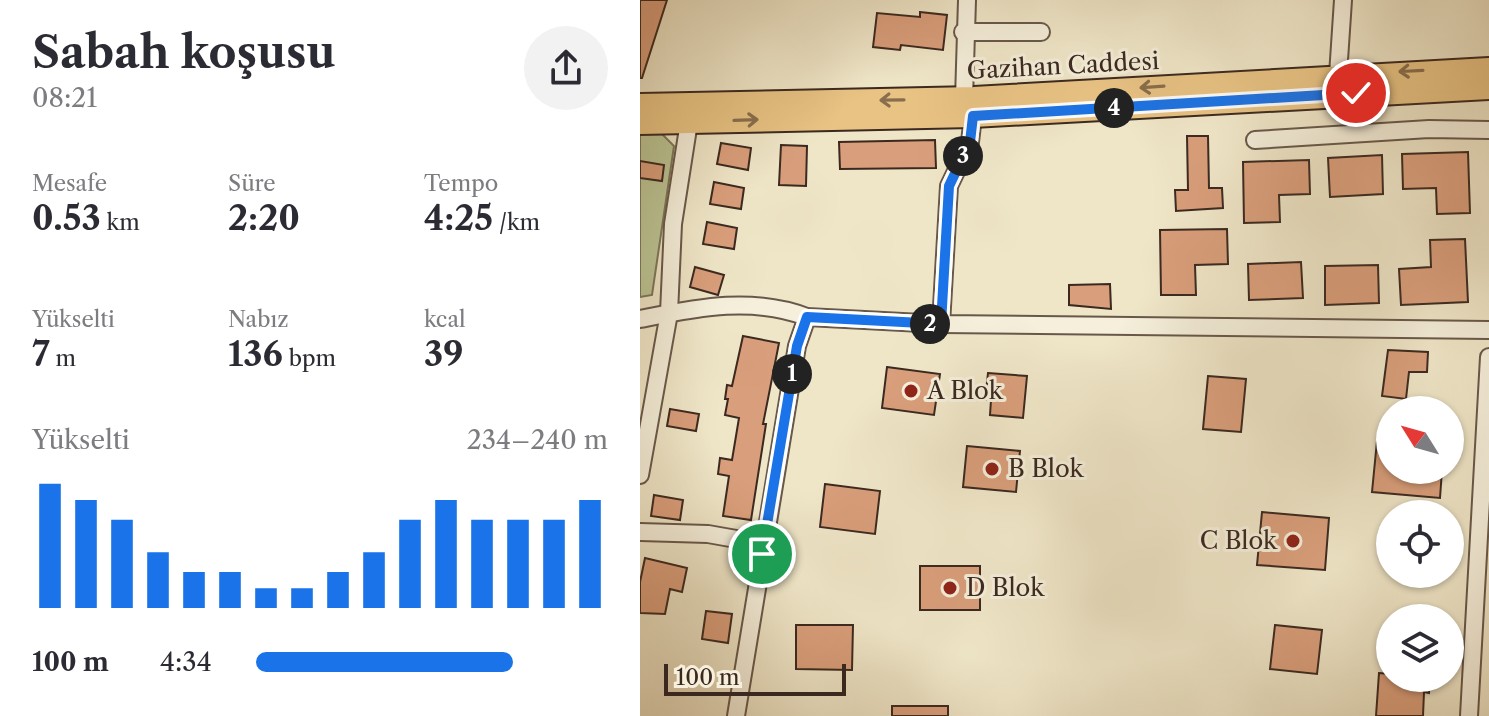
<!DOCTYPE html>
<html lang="tr">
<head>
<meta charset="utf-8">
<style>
  body { margin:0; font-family:"Libre Caslon Text",serif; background:#f2f2f3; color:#2b2b33; height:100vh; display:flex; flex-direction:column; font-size:30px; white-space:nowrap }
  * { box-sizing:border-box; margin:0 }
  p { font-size:26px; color:#7c7c81 }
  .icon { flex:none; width:44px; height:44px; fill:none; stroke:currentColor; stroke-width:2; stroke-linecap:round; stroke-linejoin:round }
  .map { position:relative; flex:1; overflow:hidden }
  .details { display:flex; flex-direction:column; background:#fff; width:640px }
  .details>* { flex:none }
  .needle { width:52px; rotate:307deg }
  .controls { position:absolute; left:736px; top:396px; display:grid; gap:16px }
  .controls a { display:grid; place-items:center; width:88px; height:88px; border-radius:50%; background:#fff; box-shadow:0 2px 6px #0004; font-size:40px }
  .scale { position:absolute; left:24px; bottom:20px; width:182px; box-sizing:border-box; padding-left:8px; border:4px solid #3b2920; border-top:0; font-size:22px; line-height:28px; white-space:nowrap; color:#3b2920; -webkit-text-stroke:6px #f5efdb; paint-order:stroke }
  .pin { position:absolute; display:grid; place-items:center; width:68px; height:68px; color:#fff; margin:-34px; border:4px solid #fff; border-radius:50%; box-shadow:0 2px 8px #0007 }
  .km { position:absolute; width:40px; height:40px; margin:-20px; border-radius:50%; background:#222; color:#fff; font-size:22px; line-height:40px; text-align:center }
  .round { display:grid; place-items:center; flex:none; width:84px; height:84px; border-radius:42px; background:#f2f2f3 }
  .summary { display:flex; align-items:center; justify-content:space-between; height:136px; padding:0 32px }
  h1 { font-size:44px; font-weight:700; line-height:60px }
  .stats { display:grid; grid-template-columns:repeat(3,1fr); gap:12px; height:136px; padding:8px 32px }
  .stats div { display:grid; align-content:center }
  .stats b { font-size:34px; font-weight:700 }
  .stats small { font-size:22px; font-weight:400 }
  .stats p { font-size:22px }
  .chart { height:224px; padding:16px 32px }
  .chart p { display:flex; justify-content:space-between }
  .chart svg { width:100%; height:144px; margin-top:8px; stroke:#1a73e8; stroke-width:6 }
  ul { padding:0 32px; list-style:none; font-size:26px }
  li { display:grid; grid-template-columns:128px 96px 1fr; align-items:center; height:60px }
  li i { height:20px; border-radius:10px; background:#1a73e8 }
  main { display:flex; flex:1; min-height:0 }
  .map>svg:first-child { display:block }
  .green { fill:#bbc494; stroke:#7b765a; stroke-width:2 }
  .building { fill:#d99e7b; stroke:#3b2920; stroke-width:2 }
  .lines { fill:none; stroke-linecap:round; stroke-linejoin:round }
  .minor-casing { stroke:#68584a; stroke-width:20 }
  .major-casing { stroke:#3b2920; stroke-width:26 }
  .minor { stroke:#f5efdb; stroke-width:16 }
  .major { stroke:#e8c384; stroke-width:22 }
  .oneway { stroke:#896e4d }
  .route-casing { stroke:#fff; stroke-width:16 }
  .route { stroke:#1a73e8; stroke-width:10 }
  .poi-dot { fill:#8f2418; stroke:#f5efdb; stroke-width:3 }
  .labels { text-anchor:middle; stroke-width:6; stroke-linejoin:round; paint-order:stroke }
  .street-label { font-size:24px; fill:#3b2920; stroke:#f5efdb }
  .poi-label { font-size:24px; fill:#3b2920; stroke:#f5efdb; text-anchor:start }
</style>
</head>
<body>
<main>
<section class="details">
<div class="summary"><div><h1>Sabah koşusu</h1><p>08:21</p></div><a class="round"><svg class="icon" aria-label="share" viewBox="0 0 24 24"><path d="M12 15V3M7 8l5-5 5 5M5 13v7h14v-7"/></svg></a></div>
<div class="stats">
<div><p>Mesafe</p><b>0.53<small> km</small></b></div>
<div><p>Süre</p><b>2:20</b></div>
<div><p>Tempo</p><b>4:25<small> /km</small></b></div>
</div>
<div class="stats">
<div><p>Yükselti</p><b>7<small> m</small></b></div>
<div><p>Nabız</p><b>136<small> bpm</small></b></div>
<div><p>kcal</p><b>39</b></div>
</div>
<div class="chart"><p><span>Yükselti</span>234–240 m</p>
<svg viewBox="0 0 160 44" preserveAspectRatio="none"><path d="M5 44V6M15 44V11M25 44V17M35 44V27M45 44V33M55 44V33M65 44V38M75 44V38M85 44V33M95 44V27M105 44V17M115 44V11M125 44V17M135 44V17M145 44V17M155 44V11"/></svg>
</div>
<ul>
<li><b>100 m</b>4:34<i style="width:73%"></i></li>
</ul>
</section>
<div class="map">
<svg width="849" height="716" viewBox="0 0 849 716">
  <rect width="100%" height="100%" fill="#efe6c8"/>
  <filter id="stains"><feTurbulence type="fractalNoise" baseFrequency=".0025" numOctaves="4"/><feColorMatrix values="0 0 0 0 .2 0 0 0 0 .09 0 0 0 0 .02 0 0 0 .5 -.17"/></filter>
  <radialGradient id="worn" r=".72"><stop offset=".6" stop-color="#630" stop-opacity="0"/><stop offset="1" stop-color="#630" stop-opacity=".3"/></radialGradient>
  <polygon class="green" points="0,134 22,134 34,146 12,295 0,297"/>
  <g class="building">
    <polygon points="0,0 27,0 2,78 0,78"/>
    <polygon points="280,12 307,15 303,50 261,45 260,50 233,47 237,13 280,17"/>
    <polygon points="547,136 568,136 569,188 582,188 583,208 536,211 535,190 548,190"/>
    <polygon points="295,140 296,168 200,169 199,142"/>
    <polygon points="81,143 111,148 108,170 77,164"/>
    <polygon points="141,145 167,146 166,186 139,185"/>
    <polygon points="828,152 830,213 797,214 796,188 763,189 762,154"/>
    <polygon points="742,155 743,194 690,197 688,158"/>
    <polygon points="669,160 670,194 639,195 640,222 604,223 603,162"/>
    <polygon points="0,161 24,165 22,181 0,178"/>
    <polygon points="74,182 104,188 101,209 70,204"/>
    <polygon points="67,222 97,228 94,249 63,244"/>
    <polygon points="587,229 588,264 555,265 556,295 521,295 520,230"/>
    <polygon points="825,239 828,302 761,305 759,269 791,267 790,240"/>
    <polygon points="661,262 663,298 609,300 608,264"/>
    <polygon points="738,265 739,303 685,305 685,266"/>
    <polygon points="55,267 84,275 78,295 50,287"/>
    <polygon points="470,284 471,309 429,305 429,285"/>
    <polygon points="103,336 139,343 123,424 126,424 111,520 83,516 89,476 78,474 80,458 92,460 99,418 85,415 88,399 85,399 87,385 92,386"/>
    <polygon points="748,350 788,352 787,372 769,372 766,399 742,396"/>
    <polygon points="247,367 300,374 294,415 242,408"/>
    <polygon points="348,373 387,376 383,418 350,415 351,400 345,400"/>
    <polygon points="568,376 606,379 601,432 563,429"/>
    <polygon points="30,409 59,414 56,431 27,426"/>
    <polygon points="737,441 750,442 750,470 802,470 800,498 732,492"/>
    <polygon points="327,446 380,451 376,492 323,487"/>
    <polygon points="185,484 240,491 235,534 180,527"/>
    <polygon points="14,495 43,500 40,520 11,516"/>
    <polygon points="622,512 689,518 685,570 617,565"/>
    <polygon points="5,558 47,568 42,592 30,589 25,614 0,613 0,582"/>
    <rect x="280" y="566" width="60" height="44"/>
    <polygon points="66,611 92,614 88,643 62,639"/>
    <polygon points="156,625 213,625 212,670 156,669"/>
    <polygon points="635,625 682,630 677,674 630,669"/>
    <polygon points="739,673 750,674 750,678 790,678 789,693 784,692 783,716 736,716"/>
    <rect x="252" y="706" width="56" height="10"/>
  </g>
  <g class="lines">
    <defs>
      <g id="minor">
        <polyline points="323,32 401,32"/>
        <polyline points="698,75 703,0"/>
        <polyline points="324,99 327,0"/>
        <polyline points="615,140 789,129 849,130"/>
        <path d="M0,319C56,308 111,296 167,317L301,324L849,330"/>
        <polyline points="301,324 309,186 330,142 333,116"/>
        <polyline points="0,475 29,313 33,224 49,122"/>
        <polyline points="0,532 68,534 124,544"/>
        <polyline points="96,716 157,346 167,317"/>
        <polyline points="829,716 849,357"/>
      </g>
      <g id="major">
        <polyline points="0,105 334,98 849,69"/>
        <polyline points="0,123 333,116 849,88"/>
      </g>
    </defs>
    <use href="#minor" class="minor-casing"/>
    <use href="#major" class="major-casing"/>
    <use href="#minor" class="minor"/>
    <use href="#major" class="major"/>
  </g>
  <defs><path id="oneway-shaft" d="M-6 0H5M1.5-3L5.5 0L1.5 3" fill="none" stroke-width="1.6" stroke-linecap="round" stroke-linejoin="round" transform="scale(2)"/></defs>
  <g class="oneway">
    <use href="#oneway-shaft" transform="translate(771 71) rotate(177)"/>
    <use href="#oneway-shaft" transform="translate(512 87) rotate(176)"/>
    <use href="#oneway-shaft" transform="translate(252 100) rotate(179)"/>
    <use href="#oneway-shaft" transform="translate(106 120) rotate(-2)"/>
  </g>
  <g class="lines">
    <defs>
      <polyline id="route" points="122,554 157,346 167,317 301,324 309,186 330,142 333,116 716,93"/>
    </defs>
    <use href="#route" class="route-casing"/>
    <use href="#route" class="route"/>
  </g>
  <g class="poi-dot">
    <circle cx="271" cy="391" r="8"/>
    <circle cx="352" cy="469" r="8"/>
    <circle cx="653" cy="541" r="8"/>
    <circle cx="310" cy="588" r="8"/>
  </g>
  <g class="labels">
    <g class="street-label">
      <text transform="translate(423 66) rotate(-3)" y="8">Gazihan Caddesi</text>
    </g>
    <g class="poi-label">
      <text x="287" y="399">A Blok</text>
      <text x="368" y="477">B Blok</text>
      <text x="637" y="549" text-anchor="end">C Blok</text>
      <text x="326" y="596">D Blok</text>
    </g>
  </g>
  <rect width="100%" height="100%" filter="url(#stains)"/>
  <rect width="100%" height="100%" fill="url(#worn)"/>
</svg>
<div class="controls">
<a><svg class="needle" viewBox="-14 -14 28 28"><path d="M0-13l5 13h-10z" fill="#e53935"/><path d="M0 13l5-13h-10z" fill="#7c7c81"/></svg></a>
<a><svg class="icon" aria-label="locate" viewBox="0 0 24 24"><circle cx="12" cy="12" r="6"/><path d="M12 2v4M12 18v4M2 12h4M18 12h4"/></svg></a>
<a><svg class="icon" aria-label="layers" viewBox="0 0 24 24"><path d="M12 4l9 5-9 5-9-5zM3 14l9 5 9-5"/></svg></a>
</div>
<div class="scale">100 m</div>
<div class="pin" style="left:122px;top:554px;background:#1e9e55"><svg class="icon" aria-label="arrive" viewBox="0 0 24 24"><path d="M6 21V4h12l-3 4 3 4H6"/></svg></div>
<div class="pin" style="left:716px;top:93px;background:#d93025"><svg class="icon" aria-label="check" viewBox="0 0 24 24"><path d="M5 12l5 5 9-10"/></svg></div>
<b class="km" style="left:152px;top:374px">1</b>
<b class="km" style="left:290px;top:324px">2</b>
<b class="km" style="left:323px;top:156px">3</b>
<b class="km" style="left:474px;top:108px">4</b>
</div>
</main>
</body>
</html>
